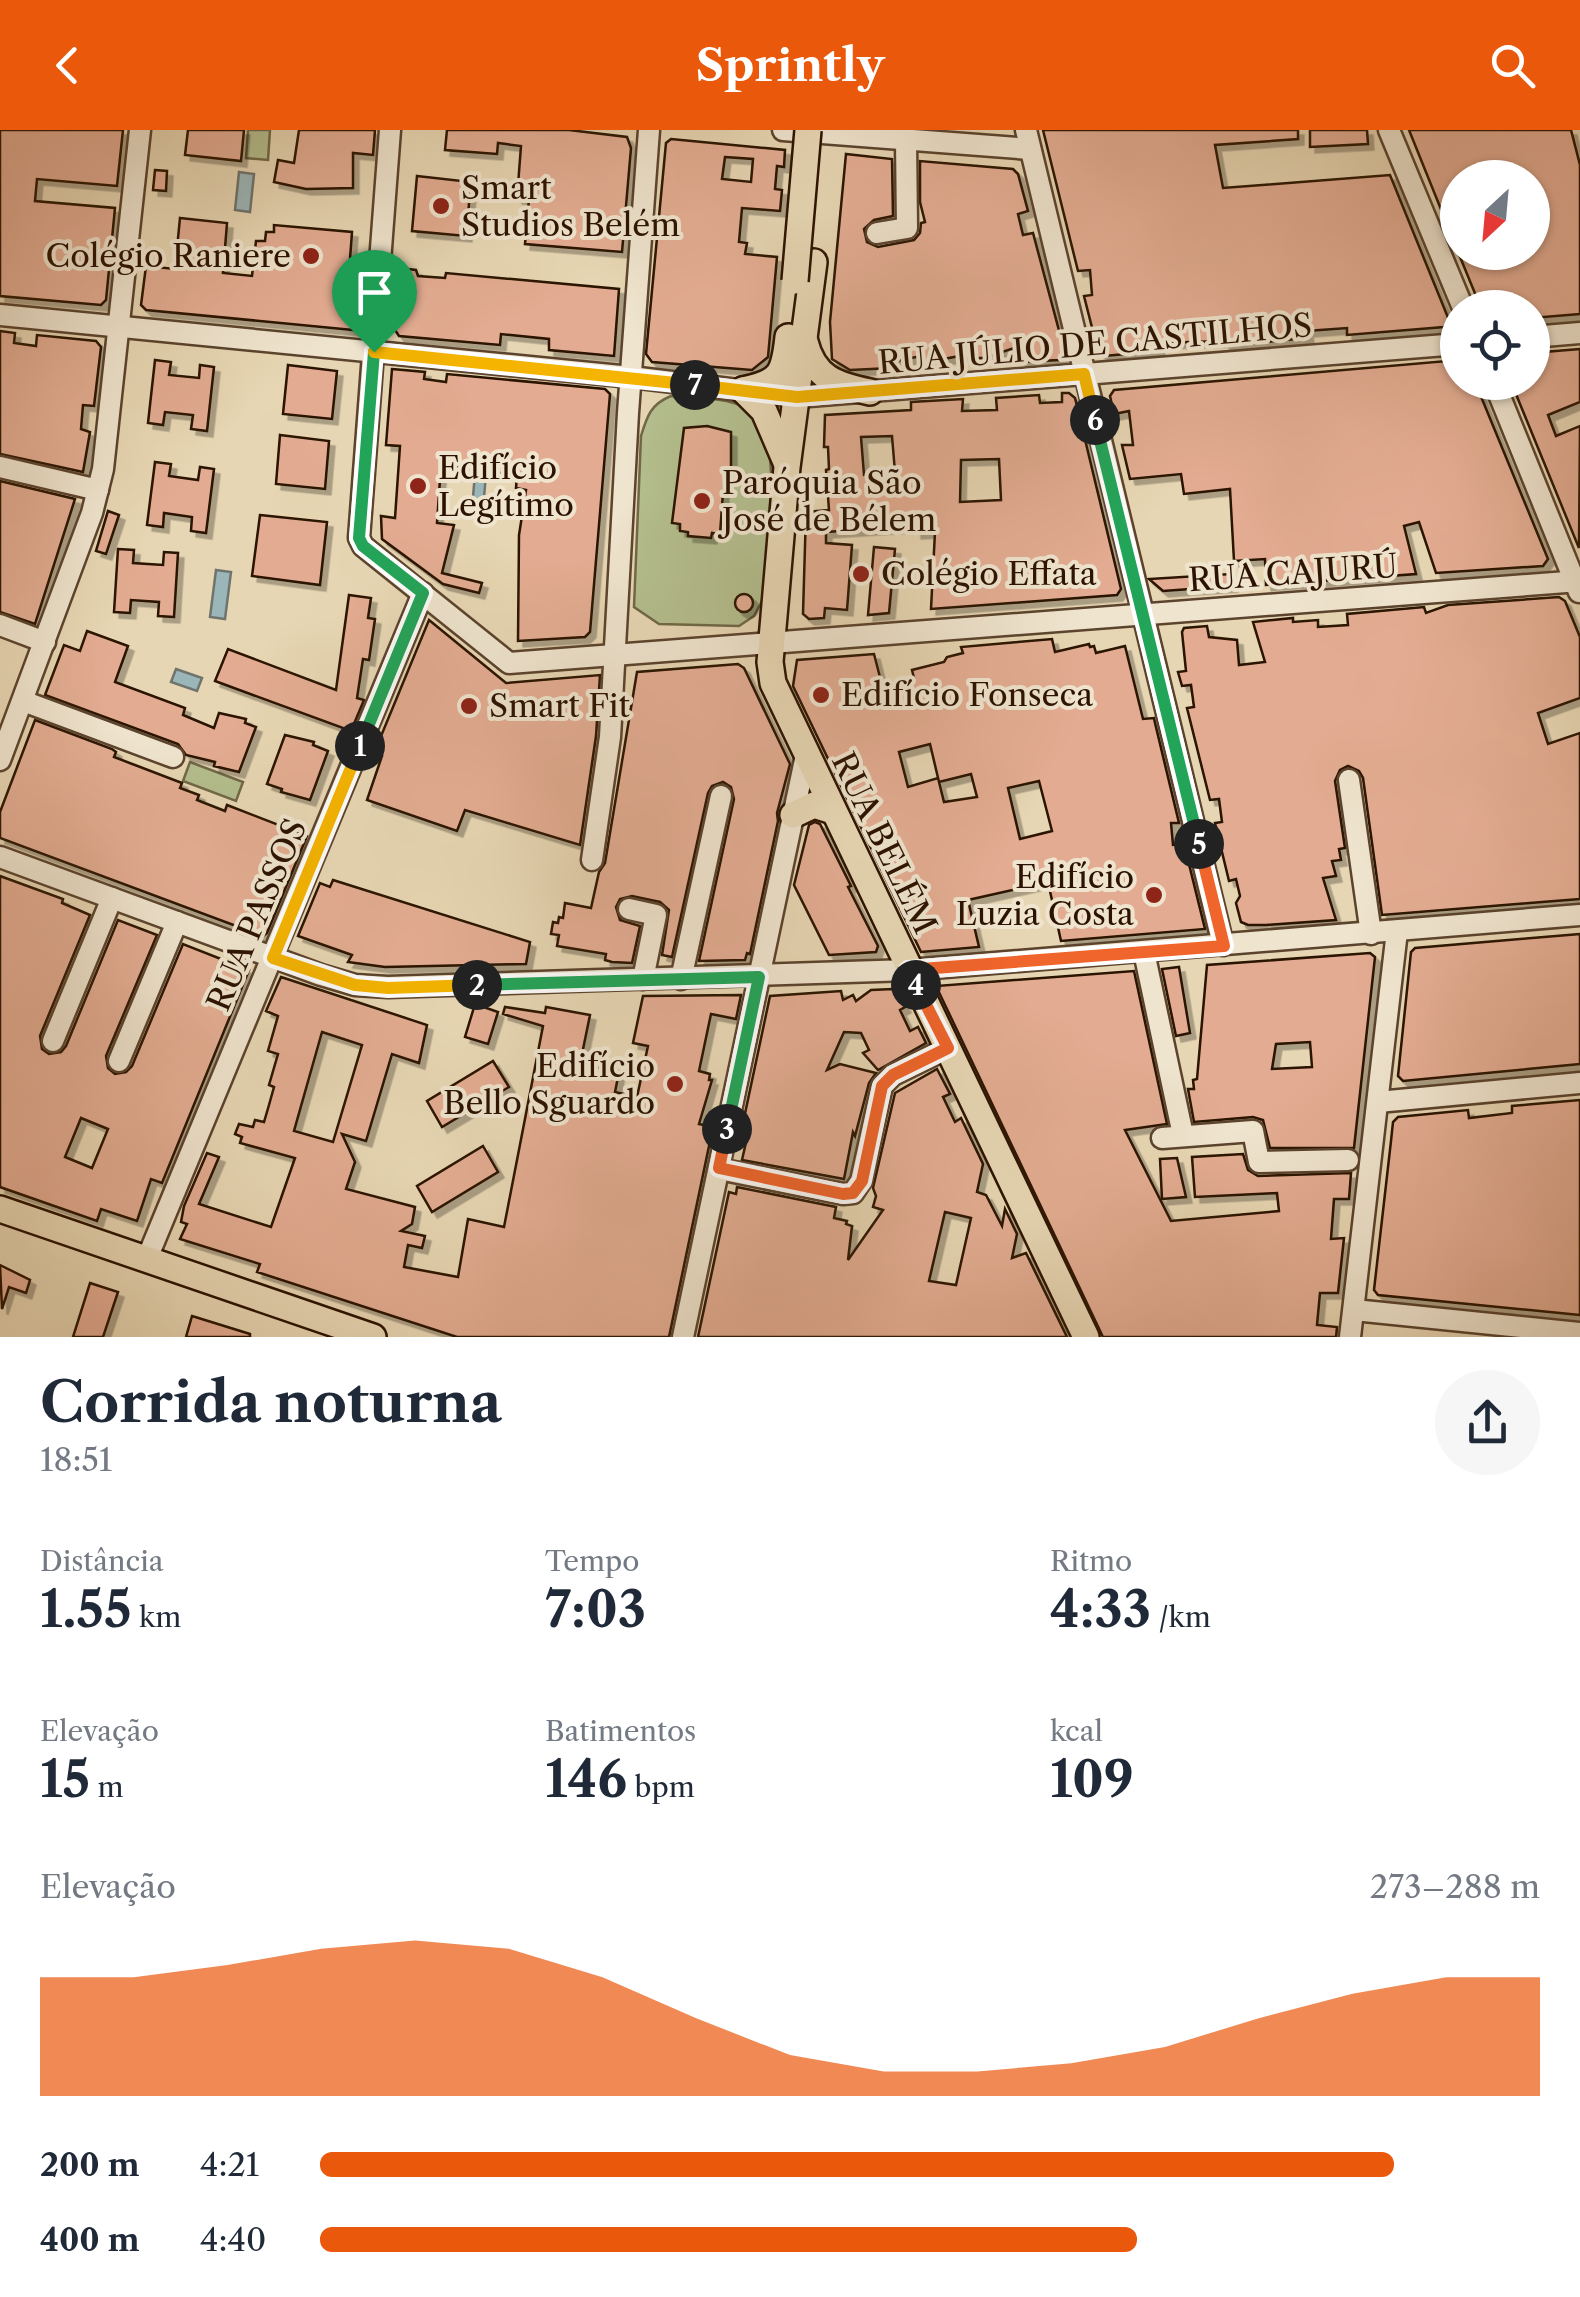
<!DOCTYPE html>
<html lang="pt">
<head>
<meta charset="utf-8">
<style>
  body { margin:0; font-family:"Libre Caslon Text",serif; background:#f6f6f7; color:#1f2937; height:100vh; display:flex; flex-direction:column; font-size:38px; white-space:nowrap }
  * { box-sizing:border-box; margin:0 }
  p { font-size:32px; color:#747a83 }
  .icon { flex:none; width:55px; height:55px; fill:none; stroke:currentColor; stroke-width:2; stroke-linecap:round; stroke-linejoin:round }
  .map { position:relative; height:1207px; overflow:hidden }
  .side { display:flex; flex-direction:column; background:#fff; flex:1 }
  .side>* { flex:none }
  .needle { width:65px; rotate:206deg }
  .tools { position:absolute; left:1440px; top:30px; display:grid; gap:20px }
  .tools a { display:grid; place-items:center; width:110px; height:110px; border-radius:50%; background:#fff; box-shadow:0 2px 8px #0004; font-size:50px }
  .pin { position:absolute; display:grid; place-items:center; width:85px; height:85px; color:#fff; margin:-102px -42px; border-radius:50% 50% 50% 0; rotate:-45deg; box-shadow:0 0 10px #0007 }
  .pin .icon { rotate:45deg }
  .km { position:absolute; width:50px; height:50px; margin:-25px; border-radius:50%; background:#222; color:#fff; font-size:28px; line-height:50px; text-align:center }
  .round { display:grid; place-items:center; flex:none; width:105px; height:105px; border-radius:52px; background:#f6f6f7 }
  .overview { display:flex; align-items:center; justify-content:space-between; height:170px; padding:0 40px }
  h1 { font-size:55px; font-weight:700; line-height:75px }
  .metrics { display:grid; grid-template-columns:repeat(3,1fr); gap:15px; height:170px; padding:10px 40px }
  .metrics div { display:grid; align-content:center }
  .metrics b { font-size:50px; font-weight:700 }
  .metrics small { font-size:28px; font-weight:400 }
  .metrics p { font-size:28px }
  .chart { height:280px; padding:20px 40px }
  .chart p { display:flex; justify-content:space-between }
  .chart svg { width:100%; height:180px; margin-top:10px; fill:#ea580c; opacity:.7 }
  ul { padding:0 40px; list-style:none; font-size:32px }
  li { display:grid; grid-template-columns:160px 120px 1fr; align-items:center; height:75px }
  li i { height:25px; border-radius:12px; background:#ea580c }
  header { display:flex; justify-content:space-between; align-items:center; height:130px; padding:0 40px; background:#ea580c; color:#fff; font-size:45px; font-weight:700 }
  .map>svg:first-child { display:block }
  .green { fill:#b4be8e; stroke:#706847; stroke-width:2.5 }
  .water { fill:#9bb6b8; stroke:#6f746e; stroke-width:2.5 }
  .building { fill:#e3ac92; stroke:#2c1200; stroke-width:2.5; fill-rule:evenodd; filter:url(#shadow) }
  .lines { fill:none; stroke-linecap:round; stroke-linejoin:round }
  .minor-casing { stroke:#5b432d; stroke-width:25 }
  .major-casing { stroke:#2c1200; stroke-width:30 }
  .minor { stroke:#efe4ce; stroke-width:20 }
  .major { stroke:#e7d6b3; stroke-width:25 }
  .major-bridge-casing { stroke:#2c1200; stroke-width:30; stroke-linecap:butt }
  .major-bridge { stroke:#e7d6b3; stroke-width:25 }
  .split-1-casing { stroke:#fff; stroke-width:20 }
  .split-2-casing { stroke:#fff; stroke-width:20 }
  .split-3-casing { stroke:#fff; stroke-width:20 }
  .split-4-casing { stroke:#fff; stroke-width:20 }
  .split-5-casing { stroke:#fff; stroke-width:20 }
  .split-6-casing { stroke:#fff; stroke-width:20 }
  .split-7-casing { stroke:#fff; stroke-width:20 }
  .split-8-casing { stroke:#fff; stroke-width:20 }
  .split-1 { stroke:#22a559; stroke-width:12 }
  .split-2 { stroke:#f5b400; stroke-width:12 }
  .split-3 { stroke:#22a559; stroke-width:12 }
  .split-4 { stroke:#f0652b; stroke-width:12 }
  .split-5 { stroke:#f0652b; stroke-width:12 }
  .split-6 { stroke:#22a559; stroke-width:12 }
  .split-7 { stroke:#f5b400; stroke-width:12 }
  .split-8 { stroke:#f5b400; stroke-width:12 }
  .poi-dot { fill:#8f2418; stroke:#efe4ce; stroke-width:4 }
  .labels { text-anchor:middle; stroke-width:8; stroke-linejoin:round; paint-order:stroke }
  .poi-label { font-size:32px; fill:#2c1200; stroke:#efe4ce; text-anchor:start }
  .street-label { font-size:32px; fill:#2c1200; stroke:#efe4ce }
</style>
</head>
<body>
<header><svg class="icon" aria-label="back" viewBox="0 0 24 24"><path d="M15 5l-7 7 7 7"/></svg>Sprintly<svg class="icon" aria-label="search" viewBox="0 0 24 24"><circle cx="10" cy="10" r="6"/><path d="M15 15l6 6"/></svg></header>
<div class="map">
<svg width="1580" height="1207" viewBox="0 0 1580 1207">
  <defs>
    <filter id="shadow"><feDropShadow dx="5.5" dy="5.5" stdDeviation="0" flood-color="#0004"/></filter>
  </defs>
  <rect width="100%" height="100%" fill="#e7d6b3"/>
  <filter id="stains"><feTurbulence type="fractalNoise" baseFrequency=".002" numOctaves="4"/><feColorMatrix values="0 0 0 0 .2 0 0 0 0 .09 0 0 0 0 .02 0 0 0 .5 -.17"/></filter>
  <radialGradient id="worn" r=".72"><stop offset=".6" stop-color="#630" stop-opacity="0"/><stop offset="1" stop-color="#630" stop-opacity=".3"/></radialGradient>
  <g class="green">
    <polygon points="248,0 270,0 268,30 246,28"/>
    <path d="M671,266C695,268 727,267 748,279C787,301 766,426 764,467L754,486L739,496L659,494L634,477L641,306C647,286 651,274 671,266Z"/>
    <polygon points="190,632 243,652 236,671 183,651"/>
  </g>
  <g class="water">
    <polygon points="239,42 254,44 250,82 235,80"/>
    <polygon points="475,343 486,344 483,379 472,379"/>
    <polygon points="216,440 231,442 225,489 210,487"/>
    <polygon points="176,539 202,548 197,561 171,552"/>
  </g>
  <g class="building">
    <polygon points="0,0 123,0 117,56 37,49 35,71 115,78 106,170 101,175 0,166"/>
    <polygon points="188,0 244,0 241,31 185,25"/>
    <polygon points="299,0 375,0 373,25 353,23 353,58 306,59 274,52 278,30 294,33"/>
    <polygon points="447,0 569,0 627,7 631,18 622,122 525,114 529,69 517,68 521,16 498,13 497,24 445,20"/>
    <polygon points="1043,0 1298,0 1298,9 1215,15 1223,58 1390,45 1449,190 1444,197 1347,205 1347,198 1307,201 1308,208 1225,216 1224,211 1158,213 1159,221 1104,226 1098,221 1084,166 1092,165 1090,140 1078,141"/>
    <polygon points="1310,0 1367,0 1368,14 1310,17"/>
    <polygon points="1409,0 1571,0 1580,35 1580,184 1532,188 1532,178 1481,178 1458,122 1532,122 1532,48 1458,48 1457,119"/>
    <path d="M671,9L785,20L784,37L777,36L775,59L782,60L780,81L742,78L739,112L747,113L745,124L777,127L768,227L752,240L652,232L646,224L666,13ZM725,27L753,29L751,52L722,49Z"/>
    <polygon points="846,24 892,29 893,86 874,90 864,99 867,112 878,117 914,110 920,103 921,93 925,92 920,72 920,31 1013,39 1018,44 1028,81 1018,84 1023,105 1033,103 1065,223 1059,230 1021,232 1017,217 984,228 966,228 965,225 922,233 921,226 897,231 899,238 892,238 850,240 832,229 830,192"/>
    <polygon points="155,40 167,41 166,61 153,60"/>
    <polygon points="417,46 471,52 466,106 412,101"/>
    <polygon points="180,88 227,93 223,143 252,146 256,111 265,111 266,102 274,102 274,95 352,102 348,156 363,158 359,196 353,200 146,180 141,175 146,136 175,139"/>
    <polygon points="399,138 416,140 418,146 445,148 446,143 619,159 614,226 549,220 549,209 501,204 500,215 399,206 395,200"/>
    <polygon points="0,201 15,203 14,213 36,216 37,205 96,211 101,217 94,276 83,275 81,299 90,302 83,342 0,324"/>
    <polygon points="1580,219 1580,272 1548,285 1556,306 1580,296 1579,418 1511,252 1532,252 1532,223"/>
    <polygon points="155,230 171,232 169,245 199,248 200,235 214,237 207,301 191,299 193,285 165,282 163,295 148,293"/>
    <polygon points="1458,230 1458,252 1475,252 1548,429 1543,436 1436,443 1419,392 1404,396 1416,444 1266,455 1265,429 1234,431 1230,359 1184,364 1181,344 1130,349 1122,315 1133,315 1129,281 1114,284 1110,266 1114,260"/>
    <polygon points="288,235 337,241 332,289 283,284"/>
    <polygon points="392,239 425,242 424,249 446,252 447,244 605,259 610,264 590,502 585,507 518,511 519,405 526,360 516,358 517,345 441,335 437,393 454,395 442,443 482,453 479,463 443,454 382,409 381,386 395,388 400,316 386,315"/>
    <path d="M1062,263H1069L1075,268L1121,459L1117,465L931,479L935,402L916,403V397H902L826,402V413L852,415L847,480L825,478L824,488L809,489L803,484L806,382L829,380L826,340L829,339L828,317H824L825,285L911,280V272L963,269L962,281L997,280L996,268L1039,265L1040,273L1062,272ZM892,306L895,342L864,345L861,307ZM999,329L1001,370L960,372L961,330Z"/>
    <polygon points="707,296 731,302 731,341 724,349 720,404 712,403 711,408 688,406 688,402 680,401 680,394 672,393 684,298"/>
    <polygon points="280,305 329,311 325,359 276,354"/>
    <polygon points="155,332 171,334 169,346 198,350 200,337 214,339 206,403 191,401 192,387 164,383 163,397 147,395"/>
    <polygon points="0,351 75,369 35,494 0,482"/>
    <polygon points="108,381 119,385 106,424 96,421"/>
    <polygon points="260,385 327,392 320,455 252,446"/>
    <polygon points="874,417 895,419 889,483 868,485"/>
    <polygon points="118,419 134,420 133,433 163,435 164,422 178,423 174,487 158,486 159,472 131,470 130,483 114,482"/>
    <polygon points="1231,444 1232,456 1163,461 1149,449"/>
    <circle cx="744" cy="473" r="9"/>
    <polygon points="349,465 371,468 368,488 375,489 369,530 363,529 357,568 364,570 351,601 215,551 228,519 336,560"/>
    <polygon points="1559,467 1565,471 1580,507 1580,568 1538,583 1548,614 1580,603 1580,769 1382,785 1363,648 1359,641 1348,636 1340,640 1335,651 1345,718 1339,719 1341,730 1332,731 1336,746 1323,748 1336,790 1266,795 1248,795 1241,792 1236,773 1240,766 1236,749 1229,751 1215,693 1222,692 1219,669 1210,670 1187,578 1194,577 1191,555 1182,556 1178,542 1186,541 1182,502 1184,498 1207,496 1209,507 1237,510 1239,535 1265,532 1253,492 1293,488 1293,492 1318,490 1318,497 1348,495 1347,484 1424,477 1426,483 1448,475"/>
    <polygon points="429,490 506,553 600,545 596,606 580,715 465,680 457,701 367,670 382,626 374,623"/>
    <polygon points="87,501 128,516 115,552 185,578 183,585 214,598 219,583 246,589 245,593 256,597 239,642 214,636 215,632 186,625 178,614 45,565 64,515 80,521"/>
    <path d="M1052,509L1055,522L1089,514L1090,517L1094,516L1096,523L1125,516L1143,589L1154,588L1155,593L1179,693H1171L1173,715L1184,714L1205,799L1061,811L1048,752L968,770L979,817L921,822L793,556L797,530L874,524L882,555L914,548L912,540L944,532L947,527L963,523L961,517ZM930,614L939,652L971,644L977,667L944,672L938,648L908,657L899,622ZM1039,651L1052,701L1020,709L1008,658Z"/>
    <polygon points="738,534 744,538 790,634 777,683 778,691 750,824 747,823 745,830 699,831 734,669 731,657 723,652 712,656 708,663 672,827 662,825 669,780 660,772 632,766 620,769 616,777 620,790 640,796 632,833 612,832 605,830 606,824 557,816 559,805 551,804 553,792 558,793 559,787 563,788 565,773 591,778 599,742 605,733 637,542"/>
    <polygon points="35,590 112,619 116,622 114,627 182,653 180,658 199,665 197,670 225,681 227,675 307,706 267,803 263,806 0,708 0,682"/>
    <polygon points="285,605 314,612 313,615 328,621 310,670 281,662 282,659 267,654"/>
    <polygon points="815,692 820,694 851,756 848,757 878,816 876,822 829,825 794,755 809,695"/>
    <path d="M0,746L63,769L62,773L90,785L40,906L42,919L49,924L61,922L66,916L118,790L157,805L106,926L108,938L115,944L126,942L132,936L183,814L249,840L162,1053L151,1049L137,1091L101,1079L97,1091L0,1057ZM81,988L108,999L92,1038L65,1027Z"/>
    <polygon points="333,750 530,812 526,834 385,837 348,832 352,825 298,806 320,753 330,757"/>
    <polygon points="1580,804 1580,934 1403,951 1398,946 1411,822 1415,818"/>
    <path d="M1370,823L1375,827L1354,1018H1270L1263,990L1253,987L1194,992L1188,959H1194L1193,950L1197,949L1207,835ZM1310,912L1312,937L1272,939L1276,914Z"/>
    <polygon points="1179,837 1190,903 1176,906 1162,839"/>
    <polygon points="1134,841 1167,994 1125,1000 1171,1091 1279,1081 1277,1063 1195,1067 1192,1027 1243,1024 1248,1040 1258,1046 1351,1043 1349,1069 1334,1069 1331,1109 1344,1108 1338,1163 1320,1163 1317,1195 1337,1197 1336,1207 1103,1207 936,856"/>
    <path d="M281,847L427,895L419,933L392,924L366,1011L342,1004L355,1032L346,1059L415,1077L412,1094L401,1101L425,1106L422,1118L408,1115L404,1137L458,1147L468,1089L504,1097L543,896L503,884L505,877L545,883L546,877L590,885L580,934L619,942L615,962L637,967L648,916L633,913L643,866L741,865L736,889L711,884L699,941L710,944L709,950H712L699,994L713,997L669,1207H457L257,1142L260,1134L180,1109L187,1094L181,1092L184,1076L207,1023L219,1027L199,1074L271,1097L295,1028L240,1013L242,1007L235,1004L239,994L253,997L255,990L264,992L269,975L274,957L269,955L278,924L268,921L278,886L266,881ZM322,902L362,915L333,1012L294,1001Z"/>
    <polygon points="893,859 905,877 900,880 910,901 918,897 926,913 878,940 863,923 869,920 861,903 844,902 827,940 840,934 876,943 869,953 855,1006 853,1002 844,1049 742,1030 747,1008 740,1007 770,866 841,861 843,870 853,865 856,871 871,860"/>
    <polygon points="475,874 498,882 488,914 465,907"/>
    <polygon points="493,931 509,957 442,997 427,971"/>
    <path d="M937,939L950,964L943,967L955,992L961,988L983,1034L977,1062L986,1065L1002,1096L1005,1079L1017,1104L1012,1128L1026,1123L1067,1207H698L729,1062L736,1064L737,1057L836,1077L834,1088L847,1091L846,1094L852,1096L848,1130L883,1080L873,1077L876,1066L873,1058L895,963ZM945,1082L971,1088L956,1155L929,1151Z"/>
    <polygon points="1580,970 1580,1185 1378,1165 1374,1160 1391,1011 1393,992 1398,987 1468,980 1469,988 1512,983 1512,976"/>
    <polygon points="483,1016 498,1042 432,1082 417,1056"/>
    <polygon points="1177,1028 1186,1067 1162,1069 1160,1029"/>
    <polygon points="0,1135 30,1150 26,1163 9,1157 2,1179"/>
    <polygon points="90,1153 118,1162 103,1207 73,1207"/>
    <polygon points="192,1186 250,1204 250,1207 186,1207"/>
  </g>
  <g class="lines">
    <defs>
      <g id="minor">
        <polyline points="390,0 359,408 363,416 509,533 1580,451"/>
        <polyline points="783,0 1030,19"/>
        <polyline points="1026,0 1223,815"/>
        <polyline points="1389,0 1463,178"/>
        <polyline points="877,103 907,98 906,10"/>
        <polyline points="0,185 631,247 797,267 1458,214"/>
        <polyline points="1532,207 1580,203"/>
        <polyline points="1494,252 1579,462"/>
        <polyline points="0,337 98,360"/>
        <polyline points="0,495 45,512"/>
        <polyline points="23,571 173,627"/>
        <polyline points="0,630 92,383 103,339 140,0"/>
        <polyline points="1349,650 1371,804"/>
        <polyline points="0,727 321,845 355,855 388,857 909,840 1580,785"/>
        <polyline points="592,730 610,607 628,283 649,0"/>
        <polyline points="629,779 656,785 643,849"/>
        <polyline points="1144,822 1183,1005"/>
        <polyline points="681,849 721,666"/>
        <polyline points="53,911 112,768"/>
        <polyline points="119,931 177,792"/>
        <polyline points="1378,972 1580,953"/>
        <polyline points="1162,1008 1253,1001 1259,1032 1348,1030"/>
        <polyline points="719,1039 843,1064 853,1063 861,1051 882,956 893,945 948,918"/>
        <polyline points="146,1131 423,463"/>
        <polyline points="1354,1180 1580,1203"/>
        <polyline points="683,1207 806,625"/>
        <polyline points="1350,1207 1397,801"/>
      </g>
      <g id="major">
        <polyline points="814,132 787,337 770,532 773,553 1086,1207"/>
        <path d="M805,212C814,248 836,255 870,262"/>
        <path d="M743,260C780,252 784,245 788,207"/>
        <polyline points="743,260 764,281 786,332"/>
        <polyline points="793,685 814,675 833,681"/>
        <polyline points="0,1079 373,1207"/>
      </g>
    </defs>
    <use href="#minor" class="minor-casing"/>
    <use href="#major" class="major-casing"/>
    <use href="#minor" class="minor"/>
    <use href="#major" class="major"/>
    <defs>
      <polyline id="major-bridge" points="795,151 808,0"/>
    </defs>
    <use href="#major-bridge" class="major-bridge-casing"/>
    <use href="#major-bridge" class="major-bridge"/>
  </g>
  <g class="lines">
    <defs>
      <polyline id="split-1" points="360,616 423,463 363,416 359,408 374,222"/>
      <polyline id="split-2" points="360,616 273,828 355,855 388,858 477,855"/>
      <polyline id="split-3" points="477,855 759,847 727,999"/>
      <polyline id="split-4" points="727,999 719,1038 843,1064 853,1063 862,1051 882,956 893,945 948,918 916,855"/>
      <polyline id="split-5" points="916,855 908,840 1224,816 1199,714"/>
      <polyline id="split-6" points="1095,290 1199,714"/>
      <polyline id="split-7" points="695,255 797,267 1084,244 1095,290"/>
      <polyline id="split-8" points="374,222 695,255"/>
    </defs>
    <use href="#split-1" class="split-1-casing"/>
    <use href="#split-2" class="split-2-casing"/>
    <use href="#split-3" class="split-3-casing"/>
    <use href="#split-4" class="split-4-casing"/>
    <use href="#split-5" class="split-5-casing"/>
    <use href="#split-6" class="split-6-casing"/>
    <use href="#split-7" class="split-7-casing"/>
    <use href="#split-8" class="split-8-casing"/>
    <use href="#split-1" class="split-1"/>
    <use href="#split-2" class="split-2"/>
    <use href="#split-3" class="split-3"/>
    <use href="#split-4" class="split-4"/>
    <use href="#split-5" class="split-5"/>
    <use href="#split-6" class="split-6"/>
    <use href="#split-7" class="split-7"/>
    <use href="#split-8" class="split-8"/>
  </g>
  <g class="poi-dot">
    <circle cx="441" cy="76" r="10"/>
    <circle cx="311" cy="126" r="10"/>
    <circle cx="418" cy="356" r="10"/>
    <circle cx="702" cy="371" r="10"/>
    <circle cx="861" cy="444" r="10"/>
    <circle cx="821" cy="565" r="10"/>
    <circle cx="469" cy="576" r="10"/>
    <circle cx="1154" cy="765" r="10"/>
    <circle cx="675" cy="954" r="10"/>
  </g>
  <g class="labels">
    <g class="poi-label">
      <text x="461" y="69">Smart<tspan x="461" dy="37">Studios Belém</tspan></text>
      <text x="291" y="137" text-anchor="end">Colégio Raniere</text>
      <text x="438" y="349">Edifício<tspan x="438" dy="37">Legítimo</tspan></text>
      <text x="722" y="364">Paróquia São<tspan x="722" dy="37">José de Bélem</tspan></text>
      <text x="881" y="455">Colégio Effata</text>
      <text x="841" y="576">Edifício Fonseca</text>
      <text x="489" y="587">Smart Fit</text>
      <text x="1134" y="758" text-anchor="end">Edifício<tspan x="1134" dy="37">Luzia Costa</tspan></text>
      <text x="655" y="947" text-anchor="end">Edifício<tspan x="655" dy="37">Bello Sguardo</tspan></text>
    </g>
    <g class="street-label">
      <text transform="translate(1095 214) rotate(-5)" y="11">RUA JÚLIO DE CASTILHOS</text>
      <text transform="translate(1293 443) rotate(-4)" y="11">RUA CAJURÚ</text>
      <text transform="translate(884 713) rotate(64)" y="11">RUA BELÉM</text>
      <text transform="translate(257 785) rotate(-67)" y="11">RUA PASSOS</text>
    </g>
  </g>
  <rect width="100%" height="100%" filter="url(#stains)"/>
  <rect width="100%" height="100%" fill="url(#worn)"/>
</svg>
<div class="tools">
<a><svg class="needle" viewBox="-14 -14 28 28"><path d="M0-13l5 13h-10z" fill="#e53935"/><path d="M0 13l5-13h-10z" fill="#747a83"/></svg></a>
<a><svg class="icon" aria-label="locate" viewBox="0 0 24 24"><circle cx="12" cy="12" r="6"/><path d="M12 2v4M12 18v4M2 12h4M18 12h4"/></svg></a>
</div>
<div class="pin" style="left:374px;top:222px;background:#1e9e55"><svg class="icon" aria-label="arrive" viewBox="0 0 24 24"><path d="M6 21V4h12l-3 4 3 4H6"/></svg></div>
<b class="km" style="left:360px;top:616px">1</b>
<b class="km" style="left:477px;top:855px">2</b>
<b class="km" style="left:727px;top:999px">3</b>
<b class="km" style="left:916px;top:855px">4</b>
<b class="km" style="left:1199px;top:714px">5</b>
<b class="km" style="left:1095px;top:290px">6</b>
<b class="km" style="left:695px;top:255px">7</b>
</div>
<section class="side">
<div class="overview"><div><h1>Corrida noturna</h1><p>18:51</p></div><a class="round"><svg class="icon" aria-label="share" viewBox="0 0 24 24"><path d="M12 15V3M7 8l5-5 5 5M5 13v7h14v-7"/></svg></a></div>
<div class="metrics">
<div><p>Distância</p><b>1.55<small> km</small></b></div>
<div><p>Tempo</p><b>7:03</b></div>
<div><p>Ritmo</p><b>4:33<small> /km</small></b></div>
</div>
<div class="metrics">
<div><p>Elevação</p><b>15<small> m</small></b></div>
<div><p>Batimentos</p><b>146<small> bpm</small></b></div>
<div><p>kcal</p><b>109</b></div>
</div>
<div class="chart"><p><span>Elevação</span>273–288 m</p>
<svg viewBox="0 0 160 44" preserveAspectRatio="none"><path d="M0 44V15L10 15L20 12L30 8L40 6L50 8L60 15L70 25L80 34L90 38L100 38L110 36L120 32L130 25L140 19L150 15L160 15V44z"/></svg>
</div>
<ul>
<li><b>200 m</b>4:21<i style="width:88%"></i></li>
<li><b>400 m</b>4:40<i style="width:67%"></i></li>
</ul>
</section>
</body>
</html>
